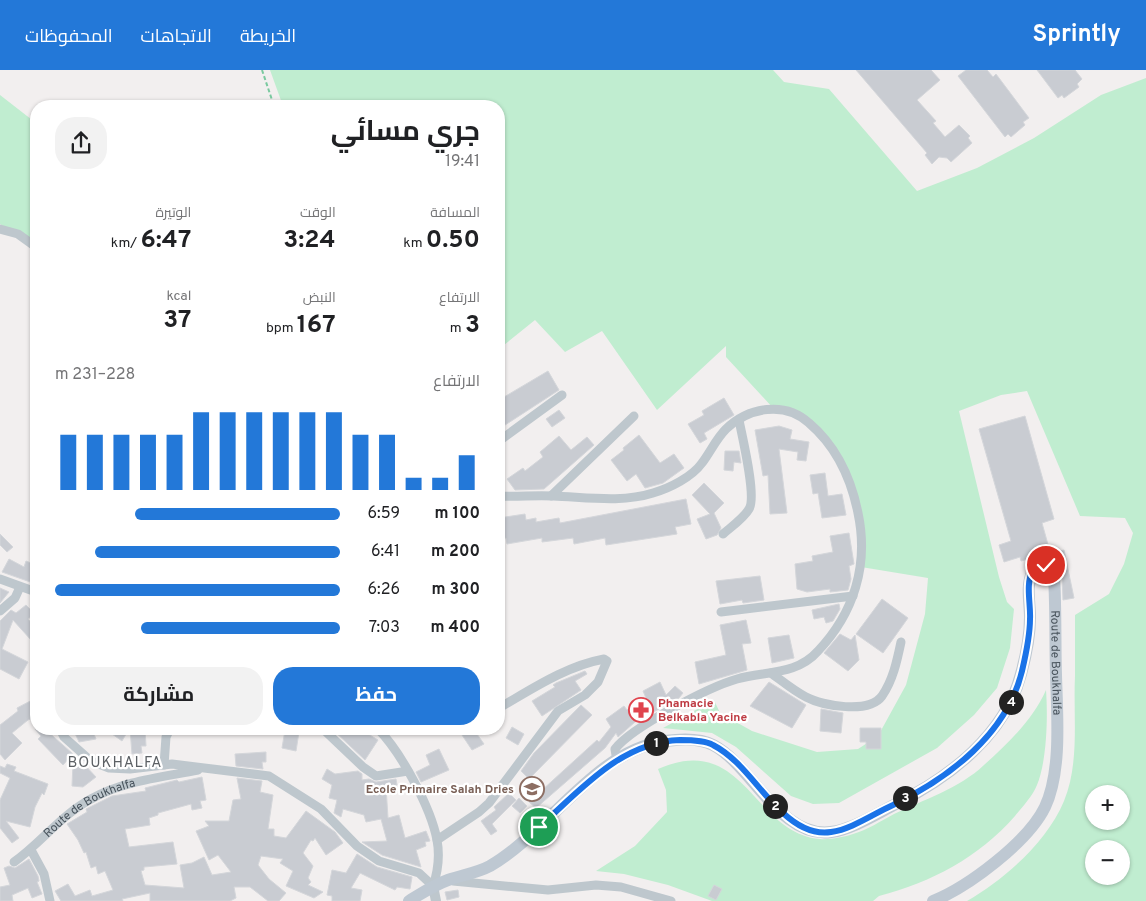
<!DOCTYPE html>
<html lang="ar">
<head>
<meta charset="utf-8">
<style>
  body { margin:0; font-family:Overpass,Cairo,sans-serif; background:#f2f2f2; color:#202124; direction:rtl; height:100vh; display:flex; flex-direction:column; font-size:19px; white-space:nowrap }
  * { box-sizing:border-box; margin:0 }
  p { font-size:16px; color:#757577 }
  .icon { flex:none; width:28px; height:28px; fill:none; stroke:currentColor; stroke-width:2; stroke-linecap:round; stroke-linejoin:round }
  .map { position:relative; flex:1; overflow:hidden; direction:ltr }
  .panel { position:absolute; left:30px; top:30px; width:475px; height:635px; display:flex; flex-direction:column; background:#fff; border-radius:20px; box-shadow:0 1px 4px #0004; direction:rtl }
  .panel>* { flex:none }
  .tools { position:absolute; left:1085px; top:715px; display:grid; gap:10px }
  .tools a { display:grid; place-items:center; width:45px; height:45px; border-radius:50%; background:#fff; box-shadow:0 1px 4px #0004; font-size:25px }
  .pin { position:absolute; display:grid; place-items:center; width:42px; height:42px; color:#fff; margin:-21px; border:2px solid #fff; border-radius:50%; box-shadow:0 1px 5px #0007 }
  .km { position:absolute; width:25px; height:25px; margin:-12px; border-radius:50%; background:#222; color:#fff; font-size:14px; line-height:25px; text-align:center }
  .round { display:grid; place-items:center; flex:none; width:52px; height:52px; border-radius:20px; background:#f2f2f2 }
  .overview { display:flex; align-items:center; justify-content:space-between; height:85px; padding:0 25px }
  h1 { font-size:28px; font-weight:700; line-height:38px }
  .figures { display:grid; grid-template-columns:repeat(3,1fr); gap:8px; height:85px; padding:5px 25px }
  .figures div { display:grid; align-content:center }
  .figures b { font-size:25px; font-weight:700 }
  .figures small { font-size:14px; font-weight:400 }
  .figures p { font-size:14px }
  .chart { height:140px; padding:10px 25px }
  .chart p { display:flex; justify-content:space-between }
  .chart svg { width:100%; height:90px; margin-top:5px; stroke:#2378d8; stroke-width:6 }
  .button { display:flex; gap:10px; margin-top:auto; padding:10px 25px }
  .button a { flex:1; height:58px; border-radius:20px; background:#2378d8; color:#fff; font-size:20px; font-weight:700; line-height:58px; text-align:center }
  .button a+a { background:#f2f2f2; color:#202124 }
  ul { padding:0 25px; list-style:none; font-size:16px }
  li { display:grid; grid-template-columns:80px 60px 1fr; align-items:center; height:38px }
  li i { height:12px; border-radius:6px; background:#2378d8 }
  header { display:flex; align-items:center; gap:30px; box-sizing:border-box; height:70px; padding:0 25px; background:#2378d8; color:#fff }
  header strong { font-size:24px }
  nav { display:flex; gap:28px; margin-inline-start:auto; font-size:18px }
  .map>svg:first-child { display:block }
  .green { fill:#c0edd0; fill-rule:evenodd }
  .building { fill:#c9ccd2; stroke:#d4d6da }
  .lines { fill:none; stroke-linecap:round; stroke-linejoin:round }
  .path { stroke:#7ac99f; stroke-width:2; stroke-dasharray:4 2.5; stroke-linecap:butt }
  .minor { stroke:#bec7cd; stroke-width:9 }
  .tertiary { stroke:#bec7cd; stroke-width:10 }
  .secondary { stroke:#bec8d2; stroke-width:12 }
  .route-casing { stroke:#fff; stroke-width:10 }
  .route { stroke:#1a73e8; stroke-width:6 }
  .labels { text-anchor:middle; stroke-width:4.5; stroke-linejoin:round; paint-order:stroke }
  .street-label { font-size:12px; fill:#48535c; stroke:#fff }
  .health-label { font-size:12px; font-weight:bold; fill:#be3a42; stroke:#fff; text-anchor:start }
  .education-label { font-size:12px; font-weight:bold; fill:#785e54; stroke:#fff; text-anchor:end }
  .quarter-label { font-size:15px; letter-spacing:1px; fill:#5c6064; stroke:#fff }
</style>
</head>
<body>
<header>
<strong>Sprintly</strong>
<nav><a>الخريطة</a><a>الاتجاهات</a><a>المحفوظات</a></nav>
</header>
<div class="map">
<svg width="1146" height="831" viewBox="0 0 1146 831">
  <rect width="100%" height="100%" fill="#f2efef"/>
  <g class="green">
    <path d="M270,0H773L784,12L829,19L917,121L977,98L1034,68L1101,25L1146,8V831H967C1005,809 1047,772 1064,731C1080,692 1073,646 1075,606C1075,585 1075,565 1075,545L1109,524L1124,494L1133,463L1125,448L1080,446L1027,321L1001,325L959,341L999,507L1007,532L1014,539L1010,578L997,618L974,645L937,678L839,733L813,734L791,726L736,677L712,663L663,658L714,630L720,643L752,661L817,682L858,679L878,666L906,615L925,544L928,508L861,497L862,470L847,405L806,350L773,338L726,287V276L657,340L602,261L565,282L535,250L499,279V36H283ZM1094,724H1121V751H1094ZM1094,779H1121V806H1094Z"/>
    <polygon points="0,25 36,53 36,177 0,154"/>
    <path d="M1046,620C1048,646 1047,691 1037,715C1032,727 1023,736 1015,746C978,788 932,812 879,826L873,831H712L668,815L624,804L596,801L635,776L667,742L666,720L658,699C745,661 752,763 820,769C829,770 844,767 853,764C867,760 881,751 894,744C923,730 960,718 984,695C1007,674 1033,650 1046,620Z"/>
  </g>
  <g class="building">
    <polygon points="856,0 931,0 940,10 917,30 936,51 933,53 945,67 959,55 970,66 968,68 972,73 951,92 947,88 939,87 932,94 925,85 927,83"/>
    <polygon points="966,0 987,0 993,7 996,4 1029,48 1023,52 1025,55 1011,67 1008,64 1005,67 958,6"/>
    <polygon points="1037,0 1075,0 1082,9 1077,14 1079,17 1064,28 1062,25 1058,28"/>
    <polygon points="548,301 559,320 499,359 499,330"/>
    <polygon points="724,328 734,345 704,363 707,369 700,373 688,354 704,345 702,341"/>
    <polygon points="559,340 565,348 552,357 546,349"/>
    <polygon points="1025,346 1054,449 1042,453 1049,478 1034,482 1035,487 1021,491 1020,487 1004,492 999,475 1011,471 979,359"/>
    <polygon points="779,356 792,360 790,369 809,372 806,391 797,390 798,382 779,379 787,443 770,444 768,405 763,406 755,360"/>
    <polygon points="639,365 660,393 674,384 684,398 663,413 645,418 636,404 627,411 611,390 624,380 623,378"/>
    <polygon points="559,366 571,380 587,367 594,375 544,419 515,420 507,409 523,398 525,401 543,387 540,382"/>
    <polygon points="725,381 739,381 741,393 734,392 733,401 724,400"/>
    <polygon points="825,403 828,426 842,424 846,445 822,448 818,423 813,424 810,405"/>
    <polygon points="704,413 724,433 714,443 721,458 717,465 706,469 697,449 710,444 692,425"/>
    <polygon points="686,429 691,454 675,457 677,464 606,475 605,468 574,474 573,468 542,472 542,468 507,474 506,468 499,469 499,448 525,444 526,450 536,448 536,452 559,448 560,453"/>
    <polygon points="849,463 854,494 849,496 851,509 848,520 830,522 830,519 807,522 797,519 795,494 813,491 812,486 833,482 830,466"/>
    <polygon points="0,464 13,477 7,482 0,475"/>
    <polygon points="1064,480 1074,528 1063,530 1062,505 1054,482"/>
    <polygon points="9,489 24,497 26,491 36,495 36,514 2,502"/>
    <polygon points="760,506 764,530 743,533 742,530 720,534 716,511"/>
    <polygon points="0,518 9,522 0,533"/>
    <polygon points="882,529 908,548 883,583 856,564"/>
    <polygon points="839,534 840,539 833,551 826,553 824,547 814,549 812,540"/>
    <polygon points="26,535 35,544 28,549 36,558 36,565 31,570 13,550 2,579 28,592 19,609 0,599 0,551 11,540 16,543"/>
    <polygon points="746,550 751,573 742,574 747,600 699,614 695,592 726,585 720,555"/>
    <polygon points="840,564 851,570 855,565 859,590 848,601 824,583"/>
    <polygon points="789,565 794,588 772,593 768,568"/>
    <polygon points="585,601 587,604 575,611 581,620 542,646 532,631 555,617 553,615 556,613"/>
    <polygon points="660,612 666,625 675,616 683,623 679,628 635,652 618,667 616,663 605,678 536,738 529,732 597,670 599,672 611,657 606,649 624,636 627,640 646,628 643,621"/>
    <polygon points="769,612 806,635 792,658 750,636"/>
    <polygon points="36,628 36,647 28,650 12,663 22,673 5,690 0,684 0,655 18,641 17,638"/>
    <polygon points="581,635 592,645 529,709 521,701 534,683"/>
    <polygon points="821,639 843,643 841,663 820,661"/>
    <polygon points="512,657 524,664 518,675 506,668"/>
    <polygon points="860,658 881,658 881,679 866,679 866,672 860,672"/>
    <polygon points="35,659 45,659 73,684 63,695 38,669 41,666"/>
    <polygon points="73,659 92,659 96,669 79,672"/>
    <polygon points="105,659 129,659 122,671"/>
    <polygon points="130,659 145,659 146,676 141,676 142,683 132,684"/>
    <polygon points="332,659 360,659 378,670 365,690"/>
    <polygon points="458,659 486,659 477,664 484,674 472,680"/>
    <polygon points="285,660 299,662 296,681 282,678"/>
    <polygon points="439,679 449,700 421,712 416,702 430,695 426,685"/>
    <polygon points="266,682 266,692 262,692 263,699 236,696 235,684"/>
    <polygon points="73,693 83,693 96,707 83,717 72,716"/>
    <polygon points="7,694 16,697 14,701 48,714 44,725 42,723 35,737 30,757 6,751 19,768 12,773 0,758 0,730 10,708 0,703 0,696 5,698"/>
    <polygon points="327,699 335,704 358,701 362,704 362,710 369,709 376,712 396,709 397,715 386,717 388,748 399,745 405,768 426,761 430,771 425,772 426,776 416,780 421,797 382,785 362,772 387,771 381,749 366,752 364,745 343,739 341,747 334,743 337,730 329,728 332,715 322,709"/>
    <polygon points="202,707 206,730 200,731 202,738 192,740 191,734 158,743 158,745 149,748 150,755 125,759 129,777 173,772 177,794 144,797 144,800 141,801 145,815 184,818 180,795 192,793 204,787 212,805 231,802 218,785 209,790 196,761 209,756 205,751 229,751 233,730 241,729 237,708 262,711 260,722 273,725 268,759 274,759 274,766 286,768 306,741 335,762 343,773 326,785 315,768 313,771 311,770 303,783 313,796 308,808 311,812 308,815 323,822 314,828 286,816 293,801 280,793 283,789 261,786 258,795 269,809 286,823 279,831 268,831 250,817 234,817 236,828 230,831 150,831 150,823 122,829 123,831 61,831 55,821 68,814 75,826 90,820 92,826 113,820 105,801 98,804 96,796 91,798 86,782 84,783 78,770 67,754 87,742 86,739 112,726 146,721 145,718 177,710 179,712"/>
    <polygon points="509,723 516,730 492,754 497,761 491,765 481,751 496,740 494,737"/>
    <polygon points="519,728 527,736 520,743 512,736"/>
    <polygon points="357,784 377,797 412,807 410,819 397,817 395,820 360,803 351,818 362,820 360,831 332,831 332,826 327,825 332,800 346,803"/>
    <polygon points="29,789 38,806 39,811 37,812 42,824 32,828 28,818 12,825 13,831 0,831 0,817 10,815 4,798 9,796 15,798"/>
    <polygon points="714,815 722,819 716,830 708,826"/>
    <polygon points="458,820 459,827 447,830 445,822"/>
  </g>
  <g class="lines">
    <polyline class="path" points="262,0 274,36"/>
    <g class="minor">
      <polyline points="0,159 18,164 36,177"/>
      <polyline points="499,371 562,325"/>
      <path d="M499,426C517,427 535,425 553,426C585,427 622,433 653,423C670,418 692,407 702,393C711,381 716,369 726,359C749,337 785,331 809,353C836,376 851,408 858,443C869,495 854,543 818,581C797,605 766,601 737,609C709,617 632,657 615,679L617,691"/>
      <polyline points="551,426 634,346"/>
      <path d="M723,464C731,457 744,448 749,439C757,427 742,366 739,350"/>
      <polyline points="0,509 36,522"/>
      <polyline points="0,541 15,528 20,517"/>
      <polyline points="721,542 853,526"/>
      <path d="M771,603C782,611 794,621 806,627C823,636 869,644 882,626C893,610 897,591 901,572"/>
      <path d="M60,659L64,667L91,691L109,698L130,699L172,694L269,706L321,739L357,776L379,791L419,803L433,816C438,801 440,786 437,770C431,738 401,682 378,659"/>
      <polyline points="323,659 363,697 376,706 408,701"/>
      <polyline points="164,695 166,667 170,659"/>
      <path d="M437,770L479,742L489,733L558,641L585,625L598,612L607,591L604,589C566,596 532,619 499,638"/>
      <polyline points="31,780 44,804 50,831"/>
      <path id="s1" d="M14,792C41,773 61,745 91,729C122,711 163,707 198,700"/>
      <polyline points="453,811 548,820 596,815 621,817 671,831"/>
    </g>
    <polyline class="tertiary" points="433,816 436,831"/>
    <path class="secondary" id="s2" d="M409,831C422,823 434,815 448,810C462,805 477,803 490,796C549,762 594,681 665,671C679,669 700,668 713,675C752,695 780,769 831,762C853,759 876,744 896,734C950,707 1005,665 1021,604C1026,586 1030,566 1030,547C1030,533 1026,516 1032,503C1035,496 1039,495 1046,495L1051,498L1054,506C1056,539 1055,572 1056,605C1057,644 1062,701 1045,737C1028,772 968,817 933,831"/>
  </g>
  <g class="lines">
    <defs>
      <path id="route" d="M539,757C580,721 620,672 680,670C690,670 704,670 713,675C742,690 759,722 783,743C796,755 812,765 831,762C852,759 873,744 893,735C949,708 1007,664 1022,601C1026,584 1030,566 1030,549C1031,535 1025,513 1033,500C1036,496 1041,495 1046,495"/>
    </defs>
    <use href="#route" class="route-casing"/>
    <use href="#route" class="route"/>
  </g>
  <defs>
    <symbol id="pharmacy-ring" viewBox="-11 -11 22 22"><circle r="9.5" fill="#fff" stroke="#e0444e" stroke-width="1.5"/><path d="M-2-6h4v4h4v4h-4v4h-4v-4h-4v-4h4Z" fill="#e0444e"/></symbol>
    <symbol id="school-ring" viewBox="-11 -11 22 22"><circle r="9.5" fill="#fff" stroke="#8d6e63" stroke-width="1.5"/><path d="M0-5L7-2L0 1L-7-2ZM-4 1L0 2.5L4 1V4Q0 6-4 4Z" fill="#8d6e63"/></symbol>
  </defs>
  <g fill-rule="evenodd">
    <use href="#pharmacy-ring" x="627" y="626" width="28" height="28"/>
    <use href="#school-ring" x="518" y="705" width="28" height="28"/>
  </g>
  <g class="labels">
    <g class="street-label">
      <text dy="4" stroke="none"><textPath href="#s2" startOffset="985">Route de Boukhalfa</textPath></text>
      <text dy="4" stroke="none"><textPath href="#s1" startOffset="94">Route de Boukhalfa</textPath></text>
    </g>
    <g class="health-label">
      <text x="658" y="637">Phamacie<tspan x="658" dy="14">Belkabla Yacine</tspan></text>
    </g>
    <g class="education-label">
      <text x="514" y="723">Ecole Primaire Salah Dries</text>
    </g>
    <g class="quarter-label">
      <text x="115" y="697">BOUKHALFA</text>
    </g>
  </g>
</svg>
<div class="tools">
<a>+</a>
<a>−</a>
</div>
<div class="pin" style="left:539px;top:757px;background:#1e9e55"><svg class="icon" aria-label="arrive" viewBox="0 0 24 24"><path d="M6 21V4h12l-3 4 3 4H6"/></svg></div>
<div class="pin" style="left:1046px;top:495px;background:#d93025"><svg class="icon" aria-label="check" viewBox="0 0 24 24"><path d="M5 12l5 5 9-10"/></svg></div>
<b class="km" style="left:656px;top:673px">1</b>
<b class="km" style="left:775px;top:736px">2</b>
<b class="km" style="left:905px;top:728px">3</b>
<b class="km" style="left:1011px;top:632px">4</b>
<section class="panel">
<div class="overview"><div><h1>جري مسائي</h1><p>19:41</p></div><a class="round"><svg class="icon" aria-label="share" viewBox="0 0 24 24"><path d="M12 15V3M7 8l5-5 5 5M5 13v7h14v-7"/></svg></a></div>
<div class="figures">
<div><p>المسافة</p><b>0.50<small> km</small></b></div>
<div><p>الوقت</p><b>3:24</b></div>
<div><p>الوتيرة</p><b>6:47<small> /km</small></b></div>
</div>
<div class="figures">
<div><p>الارتفاع</p><b>3<small> m</small></b></div>
<div><p>النبض</p><b>167<small> bpm</small></b></div>
<div><p>kcal</p><b>37</b></div>
</div>
<div class="chart"><p><span>الارتفاع</span>228–231 m</p>
<svg viewBox="0 0 160 44" preserveAspectRatio="none"><path d="M5 44V17M15 44V17M25 44V17M35 44V17M45 44V17M55 44V6M65 44V6M75 44V6M85 44V6M95 44V6M105 44V6M115 44V17M125 44V17M135 44V38M145 44V38M155 44V27"/></svg>
</div>
<ul>
<li><b>100 m</b>6:59<i style="width:72%"></i></li>
<li><b>200 m</b>6:41<i style="width:86%"></i></li>
<li><b>300 m</b>6:26<i style="width:100%"></i></li>
<li><b>400 m</b>7:03<i style="width:70%"></i></li>
</ul>
<div class="button"><a>حفظ</a><a>مشاركة</a></div>
</section>
</div>
</body>
</html>
